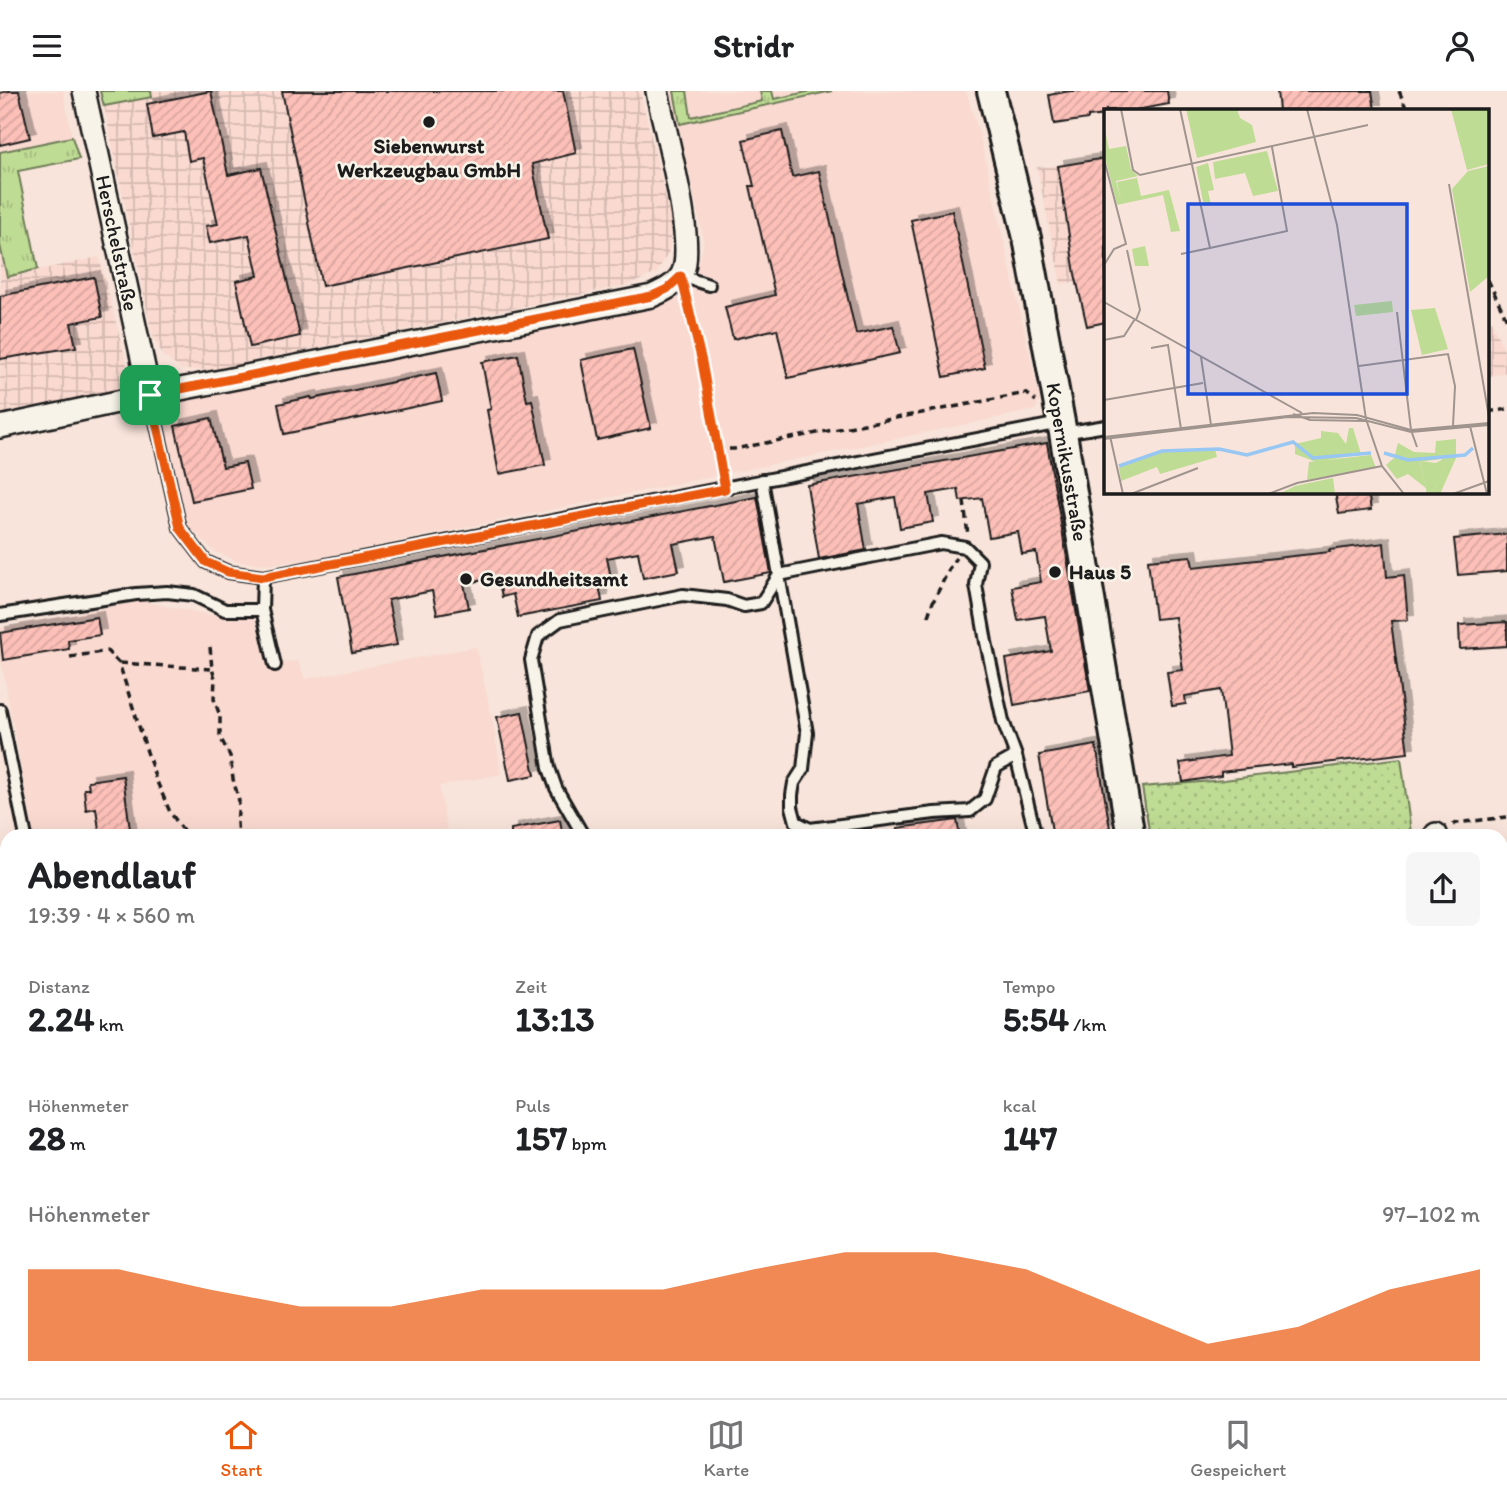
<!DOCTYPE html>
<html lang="de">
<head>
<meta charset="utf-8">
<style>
  body { margin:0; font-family:Itim,sans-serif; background:#f6f6f6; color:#202124; height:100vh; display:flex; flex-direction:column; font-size:26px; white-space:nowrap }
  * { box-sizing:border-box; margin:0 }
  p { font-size:23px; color:#757577 }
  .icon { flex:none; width:38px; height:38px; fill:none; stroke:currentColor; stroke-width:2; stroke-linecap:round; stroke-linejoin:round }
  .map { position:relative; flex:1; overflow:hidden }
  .drawer { position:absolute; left:0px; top:738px; width:1508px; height:569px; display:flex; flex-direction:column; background:#fff; border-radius:21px 21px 0 0; box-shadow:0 7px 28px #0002 }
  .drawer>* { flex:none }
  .pin { position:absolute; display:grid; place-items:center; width:60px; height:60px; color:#fff; margin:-30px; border-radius:14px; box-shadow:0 4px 10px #0006 }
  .round { display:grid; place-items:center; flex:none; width:74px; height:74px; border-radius:10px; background:#f6f6f6 }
  .overview { display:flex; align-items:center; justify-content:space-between; height:119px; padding:0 28px }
  h1 { font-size:38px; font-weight:700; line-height:52px }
  .stats { display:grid; grid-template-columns:repeat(3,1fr); gap:10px; height:119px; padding:7px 28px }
  .stats div { display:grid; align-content:center }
  .stats b { font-size:35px; font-weight:700 }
  .stats small { font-size:19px; font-weight:400 }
  .stats p { font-size:19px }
  .chart { height:196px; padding:14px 28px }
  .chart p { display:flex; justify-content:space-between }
  .chart svg { width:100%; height:126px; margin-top:7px; fill:#ea580c; opacity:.7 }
  header { display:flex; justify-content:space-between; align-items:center; height:91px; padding:0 28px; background:#fff; font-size:32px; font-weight:700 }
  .menu { display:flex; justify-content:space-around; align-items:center; height:98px; border-top:2px solid #e0e0e0; background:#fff; font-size:19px; color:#757577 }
  .menu a { display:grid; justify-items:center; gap:4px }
  .menu .active { color:#ea580c }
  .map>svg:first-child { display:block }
  .built { fill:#f9d9d0 }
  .industrial { fill:url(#industrial-grid) }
  .grass { fill:url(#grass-tufts); stroke:#6e7c58; stroke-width:2 }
  .park { fill:url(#park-dots); stroke:#6e7c58; stroke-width:2 }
  .building { fill:url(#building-hatch); stroke:#1c1c1c; stroke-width:2; filter:url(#shadow) }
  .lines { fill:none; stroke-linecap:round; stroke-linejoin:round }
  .service-casing { stroke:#1c1c1c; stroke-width:16 }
  .minor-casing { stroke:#1c1c1c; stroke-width:26 }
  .tertiary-casing { stroke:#1c1c1c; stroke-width:32 }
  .primary-casing { stroke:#1c1c1c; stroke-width:38 }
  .path { stroke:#1c1c1c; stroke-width:3.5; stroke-dasharray:7 5; stroke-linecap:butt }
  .service { stroke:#f7f3e8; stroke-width:10 }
  .minor { stroke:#f7f3e8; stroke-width:21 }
  .tertiary { stroke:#f7f3e8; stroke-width:26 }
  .primary { stroke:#f7f3e8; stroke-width:33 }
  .route-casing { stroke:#fff; stroke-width:14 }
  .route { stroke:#ea580c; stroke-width:9 }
  .poi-dot { fill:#1c1c1c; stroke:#f7f3e8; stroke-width:2.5 }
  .labels { text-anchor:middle; stroke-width:5; stroke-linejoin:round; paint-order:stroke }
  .poi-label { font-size:21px; font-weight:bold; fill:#1c1c1c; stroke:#f7f3e8; text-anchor:start }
  .street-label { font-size:21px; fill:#1c1c1c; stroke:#f7f3e8 }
  .inset-river { fill:none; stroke:#98c7f3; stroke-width:3.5 }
  .inset-road { fill:none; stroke:#a0948e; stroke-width:2 }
  .view { fill:#1d4ed8; fill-opacity:0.15; stroke:#1d4ed8; stroke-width:3.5 }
  .inset-edge { fill:none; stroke:#1c1c1c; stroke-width:3.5 }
</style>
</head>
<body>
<header><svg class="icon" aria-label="menu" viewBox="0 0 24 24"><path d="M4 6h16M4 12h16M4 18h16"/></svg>Stridr<svg class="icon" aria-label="person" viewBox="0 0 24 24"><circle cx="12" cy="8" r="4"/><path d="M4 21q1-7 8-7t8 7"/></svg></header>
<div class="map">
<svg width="1507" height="1307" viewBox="0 0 1507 1307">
  <defs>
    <pattern id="industrial-grid" width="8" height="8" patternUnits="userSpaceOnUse" patternTransform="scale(1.75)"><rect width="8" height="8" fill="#f9d9d0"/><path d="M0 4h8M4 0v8" fill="none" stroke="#d5bab2"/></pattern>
    <pattern id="grass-tufts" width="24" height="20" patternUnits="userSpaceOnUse" patternTransform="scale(1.75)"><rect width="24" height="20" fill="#bfdc94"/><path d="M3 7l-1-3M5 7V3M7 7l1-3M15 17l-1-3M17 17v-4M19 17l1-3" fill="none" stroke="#a4bc7f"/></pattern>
    <pattern id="park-dots" width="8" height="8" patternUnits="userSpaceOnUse" patternTransform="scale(1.75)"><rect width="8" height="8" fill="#bfdc94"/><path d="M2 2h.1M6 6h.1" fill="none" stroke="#a4bc7f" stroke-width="1.8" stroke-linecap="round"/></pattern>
    <pattern id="building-hatch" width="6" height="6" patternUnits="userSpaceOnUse" patternTransform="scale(1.75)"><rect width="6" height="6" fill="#fcc0b8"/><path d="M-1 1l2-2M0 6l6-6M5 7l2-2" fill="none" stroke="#d7a49e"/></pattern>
    <filter id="shadow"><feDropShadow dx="6" dy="-6" stdDeviation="0" flood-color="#0004"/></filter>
  </defs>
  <rect width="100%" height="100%" fill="#f8e4da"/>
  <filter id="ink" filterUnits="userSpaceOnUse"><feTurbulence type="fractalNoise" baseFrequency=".0143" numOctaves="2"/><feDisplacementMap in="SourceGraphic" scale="14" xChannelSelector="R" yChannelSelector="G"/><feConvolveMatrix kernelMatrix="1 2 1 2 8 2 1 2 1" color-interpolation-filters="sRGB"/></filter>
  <g filter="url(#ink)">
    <g class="built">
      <polygon points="0,0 63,0 72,46 0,61"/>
      <polygon points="671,0 966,0 980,46 1040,309 1035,319 312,468 270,473 239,471 214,460 186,433 162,325 169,313 658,216 681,202 698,174 704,153 699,127"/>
      <polygon points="141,510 231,528 254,526 268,574 298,570 305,588 476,556 494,637 501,683 439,695 448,745 34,745 0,564 0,537"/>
      <polygon points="207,1300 393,1300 405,1307 208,1307"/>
      <polygon points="1358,1300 1485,1300 1486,1307 1355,1307 1354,1305 1359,1305"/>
    </g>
    <g class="industrial">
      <polygon points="151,0 640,0 672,133 669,160 657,182 628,194 208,279 182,279 163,265 152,243 104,15 152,6"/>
      <polygon points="1106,67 1106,185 1061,193 1037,76 1058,75"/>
      <polygon points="0,154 7,186 99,166 130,285 116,300 0,322"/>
      <polygon points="1488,223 1507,266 1507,281 1488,286"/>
    </g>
    <g class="grass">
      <polygon points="100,0 151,0 152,6 104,15"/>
      <polygon points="674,0 687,0 691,26 762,10 760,0 772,0 774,8 812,0 832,0 680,33"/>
      <polygon points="72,46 79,68 18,80 38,178 7,186 0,154 0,61"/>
    </g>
    <polygon class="park" points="1401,667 1411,742 1381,746 1150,745 1142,696 1224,689"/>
    <g class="building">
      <polygon points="8,0 19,0 30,47 0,54 0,2"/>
      <polygon points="211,0 228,84 261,77 300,245 250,256 236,190 258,185 249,144 210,152 206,135 218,133 203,67 189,70 184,41 153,47 147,13"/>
      <polygon points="282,0 563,0 576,62 532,73 548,148 322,195"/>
      <polygon points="1070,0 1167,0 1169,13 1136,19 1106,19 1106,24 1088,26 1088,28 1054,33 1049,4"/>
      <polygon points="1277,0 1372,0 1375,19 1279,19"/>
      <polygon points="782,40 792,86 819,80 856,243 893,235 900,262 788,287 777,238 733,248 725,216 775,204 750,95 754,95 743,49"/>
      <polygon points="1106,67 1106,231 1087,235 1075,183 1058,75"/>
      <polygon points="952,120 985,277 944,286 911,129"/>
      <polygon points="94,186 102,226 71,232 76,256 0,268 0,205"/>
      <polygon points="633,258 651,337 597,349 581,269"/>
      <polygon points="518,264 527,310 532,309 545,374 499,383 487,319 491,318 482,271"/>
      <polygon points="436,282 442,310 284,343 278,313 311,306 312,308"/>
      <polygon points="211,327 223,376 245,372 251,398 192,410 175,335"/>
      <polygon points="1047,352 1090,600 1014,614 1006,568 1051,560 1045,525 1018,529 1012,496 1041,491 1036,461 1022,463 1018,441 989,446 982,407 960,410 958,398 928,403 933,431 900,437 895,406 858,413 866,459 819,468 807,394"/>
      <polygon points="1335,401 1368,401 1371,419 1339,423"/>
      <polygon points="757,406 771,482 724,491 715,445 673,453 679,480 643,487 638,461 607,467 611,487 598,489 602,510 518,526 513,503 502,506 498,486 464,493 469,517 437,523 432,500 388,509 397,554 352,562 338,486"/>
      <polygon points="1507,443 1507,480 1458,484 1454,448"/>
      <polygon points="1384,452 1387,486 1404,484 1408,529 1391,530 1408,662 1291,676 1291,673 1221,681 1221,685 1183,691 1180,672 1229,665 1221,599 1185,605 1186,613 1172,615 1167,581 1183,579 1175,526 1155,528 1148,469 1191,465 1193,476 1330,461 1329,459"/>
      <polygon points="97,526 100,544 68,549 69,558 3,569 0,542"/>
      <polygon points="1507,531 1507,555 1460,558 1459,534"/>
      <polygon points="522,621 535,684 510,689 497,626"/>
      <polygon points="1096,654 1110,737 1062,746 1053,746 1039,664"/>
      <polygon points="123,685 131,746 100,746 96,717 86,719 84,698 89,698 88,690"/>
      <polygon points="560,729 563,746 511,746 511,738"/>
      <polygon points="957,729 960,746 898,746 897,737"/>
    </g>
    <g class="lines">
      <defs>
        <g id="service">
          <polyline points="681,185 709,194"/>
          <polyline points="150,304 180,437 206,471 228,481 263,486 1060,332"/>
          <polyline points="1063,342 1106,335"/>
          <polyline points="263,486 262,519 275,574"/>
          <polyline points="0,524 136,503 167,501 194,504 225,519 262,519"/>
          <polyline points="0,619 26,746"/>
          <polyline points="1016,665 996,676 985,708 970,720 934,722 810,738 796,731 792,716 792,704 794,692 803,678 807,642 779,484 941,452 965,456 980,471 976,494 986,551 1003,630 1016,665 1036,746"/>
          <polyline points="584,746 556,697 549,677 531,569 538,545 560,529 683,504 727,509 744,515 761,512 779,484 762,389"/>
        </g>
        <g id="minor">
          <path d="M84,0L150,304L652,205C663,200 676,194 682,183C697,153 664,37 657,0"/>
          <polyline points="0,336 150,304"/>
          <polyline points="1436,743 1436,746"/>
          <polyline points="1502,1074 1507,1073"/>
          <polyline points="0,1251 7,1250"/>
          <polyline points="1502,1299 1502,1307"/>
          <polyline points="116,1300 118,1307"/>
        </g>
        <g id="tertiary">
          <polyline points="991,0 1027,147 1063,342 1131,746"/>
          <polyline points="1200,1300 1201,1307"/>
        </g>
        <g id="primary">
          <polyline points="0,1006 7,1010"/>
          <polyline points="525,1300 537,1307"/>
        </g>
      </defs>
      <use href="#service" class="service-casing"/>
      <use href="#minor" class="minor-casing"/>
      <use href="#tertiary" class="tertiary-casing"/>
      <use href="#primary" class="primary-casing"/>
      <g class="path">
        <polyline points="1399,0 1407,19"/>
        <polyline points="1488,189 1507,229"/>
        <polyline points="686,204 702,271 723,385"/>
        <polyline points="1488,320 1498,320 1507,318"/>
        <polyline points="717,358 734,358 1026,302 1036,310"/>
        <polyline points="964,410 968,445"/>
        <polyline points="928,525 932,513 952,472 956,467"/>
        <polyline points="210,556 212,578 215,587 214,608 220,625 220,646 230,665 233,688 239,710 237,732 238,746"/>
        <polyline points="70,566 107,560 119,572 155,686 170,721 188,746"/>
        <polyline points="120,572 212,578"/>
        <polyline points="1453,734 1457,732 1507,726"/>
        <polyline points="337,1300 337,1307"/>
        <polyline points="887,1300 888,1307"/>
        <polyline points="1472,1300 1473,1307"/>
      </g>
      <use href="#service" class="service"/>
      <use href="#minor" class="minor"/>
      <use href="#tertiary" class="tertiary"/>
      <use href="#primary" class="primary"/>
    </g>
  </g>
  <g class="lines" filter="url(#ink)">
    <defs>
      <polygon id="route" points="681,185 702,271 725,398 263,486 228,481 206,471 180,437 150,304 652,205 667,198"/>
    </defs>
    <use href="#route" class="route-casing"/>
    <use href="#route" class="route"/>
  </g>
  <g class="poi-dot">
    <circle cx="429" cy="31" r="7"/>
    <circle cx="1055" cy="481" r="7"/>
    <circle cx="466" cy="488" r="7"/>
  </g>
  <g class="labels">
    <g class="poi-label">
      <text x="429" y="62" text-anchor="middle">Siebenwurst<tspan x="429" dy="24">Werkzeugbau GmbH</tspan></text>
      <text x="1069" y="488">Haus 5</text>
      <text x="480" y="495">Gesundheitsamt</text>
    </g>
    <g class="street-label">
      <text transform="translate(117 152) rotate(78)" y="7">Herschelstraße</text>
      <text transform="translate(1067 371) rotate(80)" y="7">Kopernikusstraße</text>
    </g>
  </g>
  <g transform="translate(1104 18)">
    <rect width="385" height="385" fill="#f8e4da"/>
    <path d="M82,0H133L136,9L148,16L152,33L93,49ZM0,16L5,40L22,37L27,60L34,67L12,72L17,91L13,73L33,69L37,87L65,81L76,122L67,123L59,86L13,96L0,44ZM163,42L174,82L149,87L141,64L111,70L109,53ZM104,54L110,81L104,82L107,96L100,97L92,58ZM331,199L344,240L318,246L307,201Z" fill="#bfdc94"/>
    <path d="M245,319H249L257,345L212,353L191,345V335L217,329V322L234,324L242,335ZM352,330V349L336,385H329L343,349L316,353L322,379L304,365L293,370L282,356L290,349L294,334L310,343L331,344L332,332Z" fill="#bfdc94"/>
    <path d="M347,0H385V55L363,61Z" fill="#bfdc94"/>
    <path d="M288,192L289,203L252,207L250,196Z" fill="#bfdc94"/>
    <path d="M385,57V167L366,183L348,80L364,62ZM111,340L113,348L56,365L53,358L17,372L15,358L58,342ZM267,346L272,359L203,371L205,353ZM344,347L329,385H323L316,352L332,354ZM229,369L231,385H175L191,377Z" fill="#bfdc94"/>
    <path d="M41,137L45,157H31L28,140Z" fill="#bfdc94"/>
    <path class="inset-river" d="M280,344L304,351L361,346L369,339M15,357L58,342L115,340L143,346L189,333L209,349L267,344"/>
    <path class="inset-road" d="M17,0L29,61L36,66L264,16M76,0L106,139L183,122L168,38M203,0L233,116L262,310L278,357L300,385M0,50L22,135L10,140L0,156M345,75L385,308M23,141L36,201L32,211M77,145L106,139M0,193L198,304M293,203L307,321L313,338M0,231L20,227L31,210M47,239L64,236L77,320M97,248L107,316M255,257L344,245L351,277L349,317M0,291L99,274M189,305L206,311L262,312M366,317L383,385M6,327L19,385M0,328L209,304L253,306L307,321L385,314M0,330L184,308L252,309L307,323L385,316M27,385L94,359M164,385L193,374L278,357M349,385L385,372"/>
    <path class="view" d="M84,95H303V285H84Z"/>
    <rect width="385" height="385" class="inset-edge"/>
  </g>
</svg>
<div class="pin" style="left:150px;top:304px;background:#1e9e55"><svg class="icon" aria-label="arrive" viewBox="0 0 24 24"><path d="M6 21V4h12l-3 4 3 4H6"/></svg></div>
<section class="drawer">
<div class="overview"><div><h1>Abendlauf</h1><p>19:39 · 4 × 560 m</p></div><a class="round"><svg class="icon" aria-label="share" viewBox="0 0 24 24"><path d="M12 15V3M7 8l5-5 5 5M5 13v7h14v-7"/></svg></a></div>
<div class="stats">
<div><p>Distanz</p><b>2.24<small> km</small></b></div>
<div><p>Zeit</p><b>13:13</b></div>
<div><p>Tempo</p><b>5:54<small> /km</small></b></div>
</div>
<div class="stats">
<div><p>Höhenmeter</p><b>28<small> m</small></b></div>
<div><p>Puls</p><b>157<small> bpm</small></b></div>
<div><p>kcal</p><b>147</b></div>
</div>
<div class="chart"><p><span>Höhenmeter</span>97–102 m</p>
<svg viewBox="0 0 160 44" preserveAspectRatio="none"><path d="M0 44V12L10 12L20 19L30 25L40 25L50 19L60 19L70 19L80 12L90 6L100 6L110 12L120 25L130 38L140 32L150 19L160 12V44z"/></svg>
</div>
</section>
</div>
<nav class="menu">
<a class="active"><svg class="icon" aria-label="home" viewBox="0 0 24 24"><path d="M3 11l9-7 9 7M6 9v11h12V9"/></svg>Start</a>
<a><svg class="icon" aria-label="map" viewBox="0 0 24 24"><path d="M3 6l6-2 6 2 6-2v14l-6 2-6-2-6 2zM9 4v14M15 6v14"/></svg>Karte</a>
<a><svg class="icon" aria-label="saved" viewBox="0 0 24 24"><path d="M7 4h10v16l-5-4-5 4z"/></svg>Gespeichert</a>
</nav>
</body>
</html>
